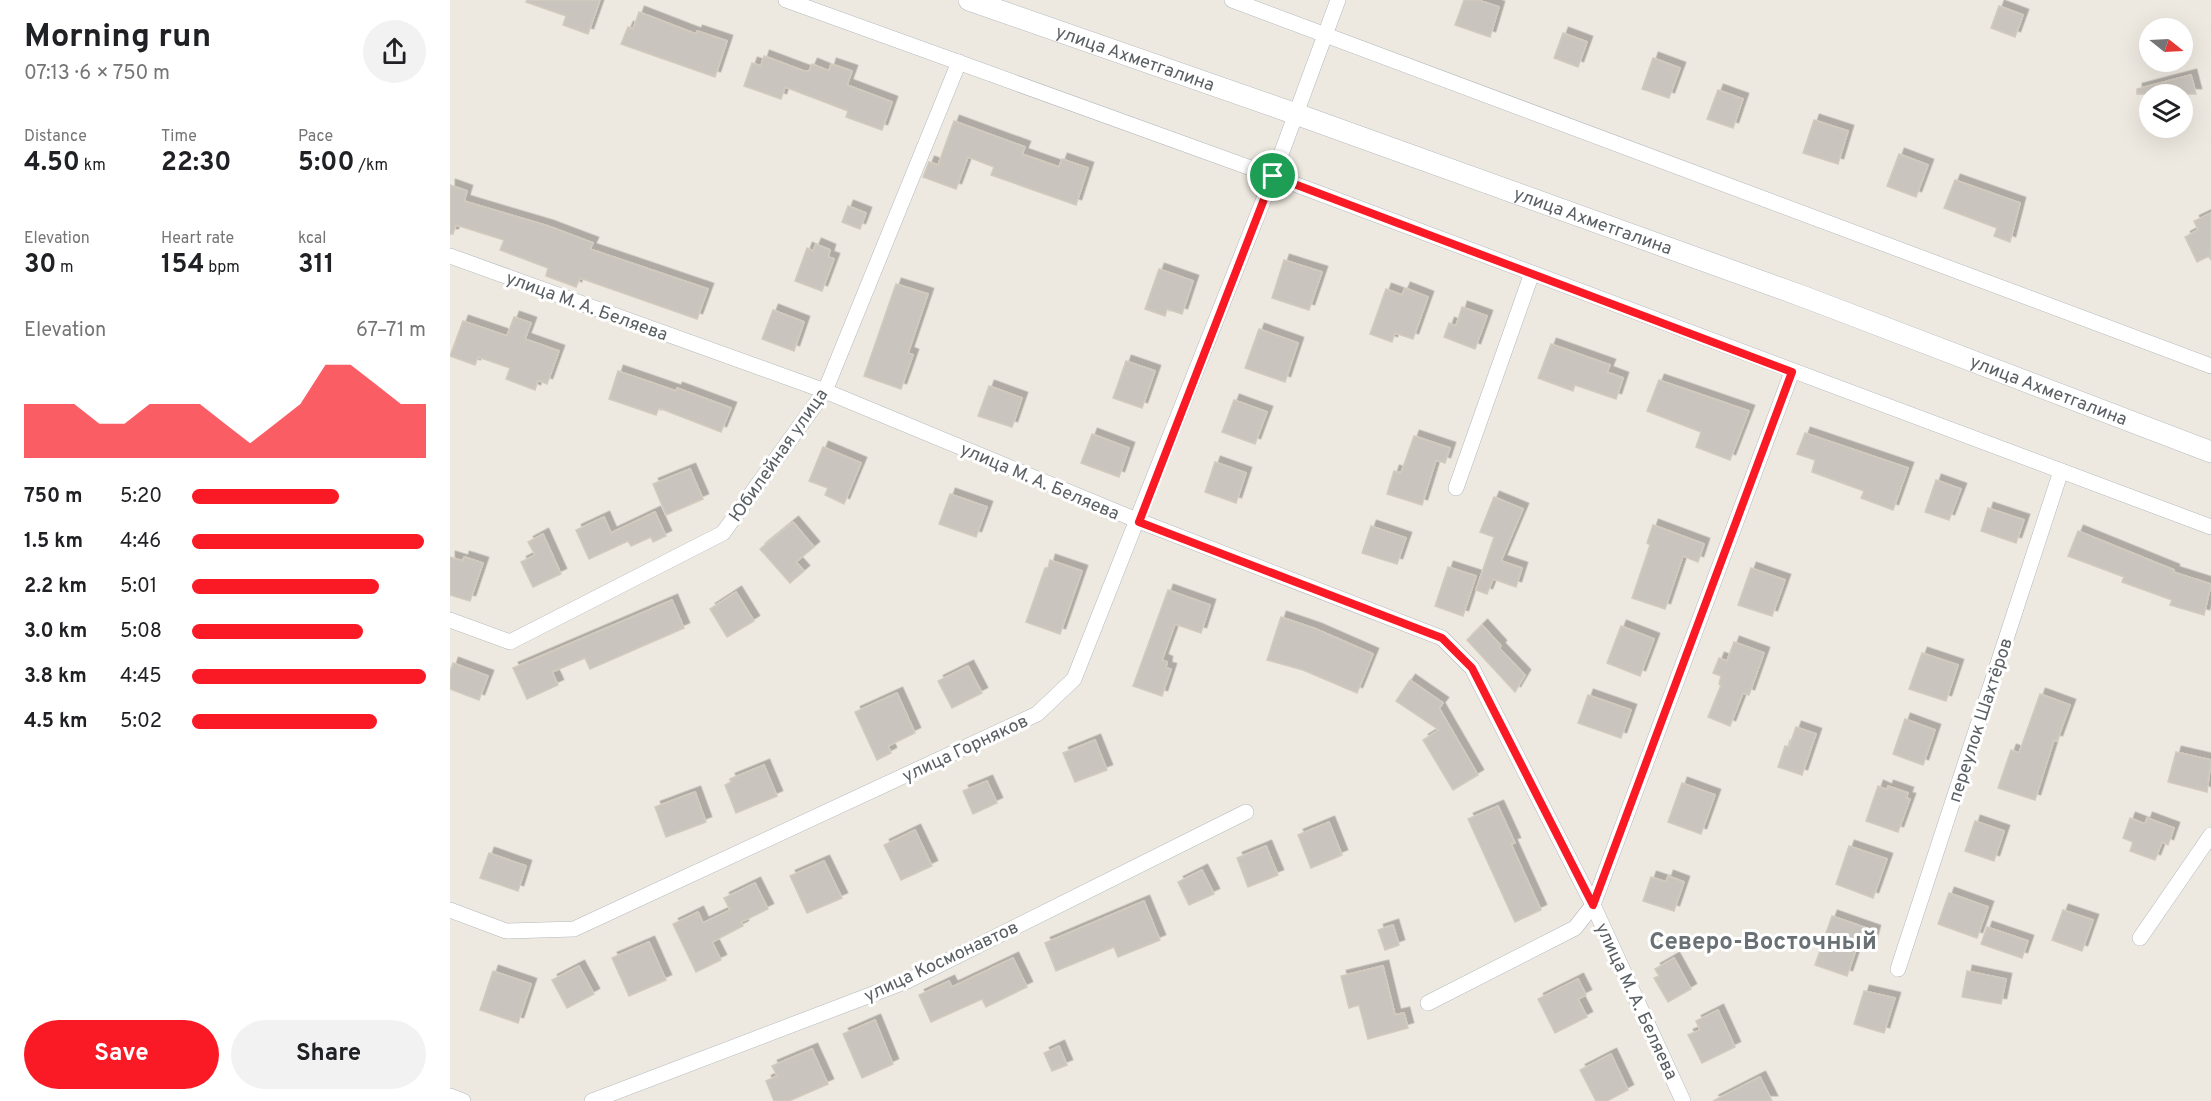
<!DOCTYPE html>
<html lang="en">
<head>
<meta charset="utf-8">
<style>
  body { margin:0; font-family:Overpass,sans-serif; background:#f2f2f2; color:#202124; height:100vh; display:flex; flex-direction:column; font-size:22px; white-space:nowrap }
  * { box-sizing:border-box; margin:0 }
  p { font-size:20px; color:#757577 }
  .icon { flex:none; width:33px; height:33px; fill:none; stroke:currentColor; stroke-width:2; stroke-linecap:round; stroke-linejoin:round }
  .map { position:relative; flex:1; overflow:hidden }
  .panel { display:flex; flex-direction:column; background:#fff; width:450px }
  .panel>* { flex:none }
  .needle { width:39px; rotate:108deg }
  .controls { position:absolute; left:1689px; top:18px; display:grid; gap:12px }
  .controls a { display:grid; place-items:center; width:54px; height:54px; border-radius:50%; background:#fff; box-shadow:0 6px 24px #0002; font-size:30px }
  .pin { position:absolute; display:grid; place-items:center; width:51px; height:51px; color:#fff; margin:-26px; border:3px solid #fff; border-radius:50%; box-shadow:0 2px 6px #0007 }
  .round { display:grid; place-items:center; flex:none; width:63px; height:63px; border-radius:32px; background:#f2f2f2 }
  .head { display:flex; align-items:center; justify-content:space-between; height:102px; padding:0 24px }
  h1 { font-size:33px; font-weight:700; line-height:45px }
  .stats { display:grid; grid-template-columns:repeat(3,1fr); gap:9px; height:102px; padding:6px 24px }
  .stats div { display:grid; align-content:center }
  .stats b { font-size:26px; font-weight:700 }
  .stats small { font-size:16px; font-weight:400 }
  .stats p { font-size:16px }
  .chart { height:168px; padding:12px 24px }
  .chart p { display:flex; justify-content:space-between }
  .chart svg { width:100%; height:108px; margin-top:6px; fill:#fa1a25; opacity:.7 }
  .action { display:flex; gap:12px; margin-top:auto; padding:12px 24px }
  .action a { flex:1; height:69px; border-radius:36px; background:#fa1a25; color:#fff; font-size:24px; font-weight:700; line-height:69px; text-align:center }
  .action a+a { background:#f2f2f2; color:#202124 }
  ul { padding:0 24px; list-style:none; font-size:20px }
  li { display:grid; grid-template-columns:96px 72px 1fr; align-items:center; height:45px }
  li i { height:15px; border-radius:8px; background:#fa1a25 }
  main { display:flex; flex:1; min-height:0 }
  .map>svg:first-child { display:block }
  .building { fill:#c9c4bd; stroke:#d3cabe; stroke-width:1.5; filter:url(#shadow) }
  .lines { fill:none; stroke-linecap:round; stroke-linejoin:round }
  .minor-casing { stroke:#b3b8bd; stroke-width:16 }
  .secondary-casing { stroke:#b4b9bf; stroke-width:22 }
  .minor { stroke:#fff; stroke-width:15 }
  .secondary { stroke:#fff; stroke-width:21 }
  .route-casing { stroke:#fff; stroke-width:12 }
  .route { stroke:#fa1a25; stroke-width:8 }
  .labels { text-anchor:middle; stroke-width:6; stroke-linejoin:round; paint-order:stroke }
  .street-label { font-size:18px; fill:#595f63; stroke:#fff }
  .district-label { font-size:24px; font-weight:bold; fill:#6a7175; stroke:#fff }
</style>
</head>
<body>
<main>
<section class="panel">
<div class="head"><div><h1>Morning run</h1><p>07:13 · 6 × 750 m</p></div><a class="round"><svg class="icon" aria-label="share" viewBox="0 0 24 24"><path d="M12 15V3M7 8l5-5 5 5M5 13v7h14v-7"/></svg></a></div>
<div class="stats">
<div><p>Distance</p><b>4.50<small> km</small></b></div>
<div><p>Time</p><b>22:30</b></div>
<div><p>Pace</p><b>5:00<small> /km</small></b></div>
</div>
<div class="stats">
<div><p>Elevation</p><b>30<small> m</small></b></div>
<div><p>Heart rate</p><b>154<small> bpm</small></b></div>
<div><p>kcal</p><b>311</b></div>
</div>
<div class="chart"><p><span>Elevation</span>67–71 m</p>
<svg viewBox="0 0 160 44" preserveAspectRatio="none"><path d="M0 44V22L10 22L20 22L30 30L40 30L50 22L60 22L70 22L80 30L90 38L100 30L110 22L120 6L130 6L140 14L150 22L160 22V44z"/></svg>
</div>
<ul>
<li><b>750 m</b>5:20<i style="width:63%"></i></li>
<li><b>1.5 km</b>4:46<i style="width:99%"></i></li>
<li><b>2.2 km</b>5:01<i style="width:80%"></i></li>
<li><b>3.0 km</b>5:08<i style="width:73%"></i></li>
<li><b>3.8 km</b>4:45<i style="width:100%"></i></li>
<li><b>4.5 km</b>5:02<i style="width:79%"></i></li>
</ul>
<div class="action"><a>Save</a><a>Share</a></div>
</section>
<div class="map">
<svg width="1761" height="1101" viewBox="0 0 1761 1101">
  <defs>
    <filter id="shadow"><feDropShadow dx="5.5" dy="-5.5" stdDeviation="0" flood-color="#0004"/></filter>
  </defs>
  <rect width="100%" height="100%" fill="#eee9e0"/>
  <g class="building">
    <polygon points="77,0 150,0 138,34 113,25 116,16 76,2"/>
    <polygon points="1014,0 1028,0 1049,7 1040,37 1005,25"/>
    <polygon points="1549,6 1573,15 1565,37 1541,28"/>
    <polygon points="189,12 246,34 247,31 277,41 265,77 171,44 178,27 183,29"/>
    <polygon points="1113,33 1137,42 1128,67 1104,58"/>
    <polygon points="314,56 354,71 359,71 362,64 379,71 381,64 402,71 397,85 442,102 432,130 396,117 398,111 335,87 331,99 294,86 302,63 311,66"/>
    <polygon points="1203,58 1230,68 1219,98 1192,89"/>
    <polygon points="1741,75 1746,94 1687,94 1687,89"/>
    <polygon points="1268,90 1293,99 1283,128 1257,119"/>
    <polygon points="1364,120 1398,131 1388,164 1353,153"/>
    <polygon points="504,121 575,147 572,154 609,167 612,159 638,168 626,205 541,175 544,167 518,157 506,189 473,177 479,162 488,165"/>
    <polygon points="1449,154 1478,165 1466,197 1437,186"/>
    <polygon points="1505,180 1570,203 1560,242 1544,236 1547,228 1494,208"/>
    <polygon points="0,185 17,191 14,201 98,226 143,243 140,249 258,289 247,319 130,278 126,287 96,276 98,268 50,250 54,240 6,225 3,234 0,234"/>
    <polygon points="398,206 416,213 410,229 392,222"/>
    <polygon points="1761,213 1761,260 1759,256 1747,262 1735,237 1748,230 1744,221"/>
    <polygon points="366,244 380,250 378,257 384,259 372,291 345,281 357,248 363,251"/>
    <polygon points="834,260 872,272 859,310 822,298"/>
    <polygon points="709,269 743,281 732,314 717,309 715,316 695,309"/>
    <polygon points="446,284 478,294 458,353 463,355 451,389 414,376"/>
    <polygon points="955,288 978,297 963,339 945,333 942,342 920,334 936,289 952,295"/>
    <polygon points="1012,307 1037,316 1025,349 994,337 999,323 1006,326"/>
    <polygon points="323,310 354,322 344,351 312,339"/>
    <polygon points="64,317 81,323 75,339 109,351 97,384 88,380 85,390 56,379 60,368 28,357 25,365 0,356 13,321 57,336"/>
    <polygon points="809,329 848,343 835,382 795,368"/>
    <polygon points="1101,344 1160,365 1157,372 1173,378 1166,399 1125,385 1123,391 1088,378"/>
    <polygon points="676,361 705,371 692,408 663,398"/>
    <polygon points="168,371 226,391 227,388 281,408 271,432 209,408 206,415 159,399"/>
    <polygon points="1209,380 1299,411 1280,460 1246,447 1251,432 1197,411"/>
    <polygon points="539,386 572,398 562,427 528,416"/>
    <polygon points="784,400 817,412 805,444 772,432"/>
    <polygon points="1355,433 1458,468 1443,510 1411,498 1414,491 1362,472 1365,460 1347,454"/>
    <polygon points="642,434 679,448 669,477 631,463"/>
    <polygon points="964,436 1000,448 995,463 986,460 972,505 937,494 944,471 951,473"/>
    <polygon points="373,447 411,463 394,504 375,495 378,488 359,481"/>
    <polygon points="765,462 796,473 786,503 755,492"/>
    <polygon points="240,469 253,499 216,515 203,484"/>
    <polygon points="1486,480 1511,489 1499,520 1475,512"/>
    <polygon points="500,494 537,507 526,537 489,524"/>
    <polygon points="1044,497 1073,509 1051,561 1072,568 1066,587 1043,579 1037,594 1026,590 1044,537 1030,532"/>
    <polygon points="1538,508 1574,520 1566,543 1531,531"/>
    <polygon points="205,512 216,536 203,542 201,537 181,546 178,541 139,559 126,530 154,517 161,533"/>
    <polygon points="343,522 364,547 346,562 354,571 340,583 310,549"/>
    <polygon points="1203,525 1254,544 1248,562 1233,556 1215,609 1182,598 1200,545 1197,543"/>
    <polygon points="921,526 956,538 947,564 912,553"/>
    <polygon points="1628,531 1724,570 1723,572 1761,584 1754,615 1720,605 1722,600 1672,582 1674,577 1618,556"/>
    <polygon points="93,534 111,574 83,587 71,562 85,555 78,542"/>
    <polygon points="0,557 13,561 14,557 33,563 20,601 0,595"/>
    <polygon points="600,560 632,571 610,634 576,622 595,568 598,568"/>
    <polygon points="998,567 1026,576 1013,616 985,606"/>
    <polygon points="1301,568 1335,580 1322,616 1288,605"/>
    <polygon points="718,590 760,605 751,633 725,624 712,660 717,662 716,668 721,669 712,696 683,686"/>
    <polygon points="286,592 304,621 277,637 260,609"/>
    <polygon points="222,600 234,628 140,669 135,658 102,672 108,685 77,699 63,668"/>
    <polygon points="831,617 866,629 923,654 907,693 853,670 817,660"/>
    <polygon points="1032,625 1051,646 1049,648 1075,675 1065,692 1017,640"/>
    <polygon points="1171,626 1204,639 1190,676 1157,663"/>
    <polygon points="1284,642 1314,653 1299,695 1293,693 1280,726 1258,717 1271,685 1269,684 1271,676 1263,673 1269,658 1277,661"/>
    <polygon points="1472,653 1508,665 1496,701 1459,689"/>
    <polygon points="3,663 38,676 29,700 0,689 0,672"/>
    <polygon points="518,666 532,693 502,708 488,681"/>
    <polygon points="960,680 993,703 989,708 1028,775 1003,790 973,740 989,730 946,701"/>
    <polygon points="447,693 465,733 438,746 441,753 427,760 405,712"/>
    <polygon points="1590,694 1620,705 1607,741 1604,740 1585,800 1548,788 1561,750 1569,753"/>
    <polygon points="1138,695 1181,710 1171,738 1128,723"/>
    <polygon points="1455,719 1485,730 1473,765 1443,754"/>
    <polygon points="1346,727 1366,734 1352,775 1328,767 1335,746 1339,747"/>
    <polygon points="645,740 657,770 625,782 613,753"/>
    <polygon points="1726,752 1761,760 1757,792 1718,782"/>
    <polygon points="314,765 327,796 286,813 275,785 281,782 280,779"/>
    <polygon points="537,781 547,803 523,814 513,791"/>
    <polygon points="1232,783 1265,795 1251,834 1218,822"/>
    <polygon points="1428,786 1437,790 1438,786 1458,793 1456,798 1460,799 1448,832 1416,821"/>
    <polygon points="245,792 256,822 216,837 205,807"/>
    <polygon points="1048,806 1065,843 1061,844 1091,910 1065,922 1018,819"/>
    <polygon points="1680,818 1695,824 1697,818 1724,828 1718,845 1712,842 1705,860 1680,851 1683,842 1673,838"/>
    <polygon points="1525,821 1554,831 1544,861 1515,851"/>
    <polygon points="879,822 892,855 861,868 848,835"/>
    <polygon points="465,830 482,866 451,880 434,845"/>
    <polygon points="816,846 828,875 798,887 787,858"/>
    <polygon points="1399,846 1437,859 1423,898 1386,884"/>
    <polygon points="39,853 76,866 68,891 30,878"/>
    <polygon points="374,861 392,898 357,913 340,876"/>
    <polygon points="752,870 764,894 739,905 728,882"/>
    <polygon points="1218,876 1234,882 1224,911 1193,901 1201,877 1216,882"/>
    <polygon points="305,883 318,909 291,922 293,926 262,942 271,960 246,972 223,924 248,912 253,923 280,910 274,898"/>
    <polygon points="1499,893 1538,907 1527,938 1488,924"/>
    <polygon points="694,901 710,940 668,957 664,947 606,971 595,943"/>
    <polygon points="1613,910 1643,920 1632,951 1602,940"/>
    <polygon points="1382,916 1425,931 1421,945 1409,941 1397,976 1365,965"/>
    <polygon points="943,925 949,945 935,950 928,930"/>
    <polygon points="1537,927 1578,941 1572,958 1531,944"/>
    <polygon points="199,942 216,980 179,996 162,958"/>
    <polygon points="563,958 577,987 536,1007 532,999 481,1022 469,995 499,981 502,987"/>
    <polygon points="1224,958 1241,989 1218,1002 1204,978 1209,976 1205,969"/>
    <polygon points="129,966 144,994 117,1008 102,980"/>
    <polygon points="933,966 945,1015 954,1013 958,1028 918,1039 909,1005 899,1008 891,976"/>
    <polygon points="43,971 81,984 68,1023 30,1010"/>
    <polygon points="1517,971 1556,979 1551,1004 1512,997"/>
    <polygon points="1128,979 1136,995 1128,999 1137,1017 1105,1033 1088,999"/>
    <polygon points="1414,991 1445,998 1434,1033 1404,1024"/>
    <polygon points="1268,1010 1285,1047 1252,1063 1238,1035 1250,1030 1246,1021"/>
    <polygon points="425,1020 443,1064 412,1078 393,1034"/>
    <polygon points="609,1046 617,1065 602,1071 594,1053"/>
    <polygon points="362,1049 378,1084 339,1101 324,1101 316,1081 327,1076 322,1066"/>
    <polygon points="1161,1054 1178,1090 1157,1101 1146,1101 1130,1070"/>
    <polygon points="1310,1077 1322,1101 1263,1101"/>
  </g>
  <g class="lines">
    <defs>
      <g id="minor">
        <polyline points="336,0 823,176 1761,527"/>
        <polyline points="782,0 1761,366"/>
        <polyline points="0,256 375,391 689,521 992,638 1022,668 1143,905 1233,1101"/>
        <polyline points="1006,488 1082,273"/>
        <polyline points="0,620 60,642 273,533 375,391 509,62"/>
        <polyline points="0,910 56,931 124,929 587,714 624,679 823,176 888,0"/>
        <polyline points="1690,938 1761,835"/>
        <polyline points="1448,969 1611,471"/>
        <polyline points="978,1003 1125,928 1143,905 1342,372"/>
        <polyline points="0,1096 13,1101"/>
        <polyline points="142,1101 457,981 796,812"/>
      </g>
      <g id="secondary">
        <path id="s1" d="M519,0L846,114L1352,296L1761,452"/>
      </g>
    </defs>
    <use href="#minor" class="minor-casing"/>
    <use href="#secondary" class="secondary-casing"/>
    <use href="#minor" class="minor"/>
    <use href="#secondary" class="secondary"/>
  </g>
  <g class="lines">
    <defs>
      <polygon id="route" points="823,176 1342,372 1143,905 1022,668 992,638 689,522"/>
    </defs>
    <use href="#route" class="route-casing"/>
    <use href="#route" class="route"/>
  </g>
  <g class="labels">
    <g class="street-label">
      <text dy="6" stroke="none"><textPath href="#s1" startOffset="176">улица Ахметгалина</textPath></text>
      <text dy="6" stroke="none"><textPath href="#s1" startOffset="662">улица Ахметгалина</textPath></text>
      <text transform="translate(137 306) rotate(20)" y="6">улица М. А. Беляева</text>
      <text dy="6" stroke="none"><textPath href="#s1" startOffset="1148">улица Ахметгалина</textPath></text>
      <text transform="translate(328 455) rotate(-55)" y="6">Юбилейная улица</text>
      <text transform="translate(590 481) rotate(23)" y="6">улица М. А. Беляева</text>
      <text transform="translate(1530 720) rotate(-72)" y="6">переулок Шахтёров</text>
      <text transform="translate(515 748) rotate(-25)" y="6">улица Горняков</text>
      <text transform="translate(491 961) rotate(-25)" y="6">улица Космонавтов</text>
      <text transform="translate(1187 1001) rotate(65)" y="6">улица М. А. Беляева</text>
    </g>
    <g class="district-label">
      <text x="1313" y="949">Северо-Восточный</text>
    </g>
  </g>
</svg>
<div class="controls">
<a><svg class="needle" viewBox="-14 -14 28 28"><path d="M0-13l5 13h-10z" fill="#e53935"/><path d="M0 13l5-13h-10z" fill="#757577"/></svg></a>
<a><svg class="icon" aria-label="layers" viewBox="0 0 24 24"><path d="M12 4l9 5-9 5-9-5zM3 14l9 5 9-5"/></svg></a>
</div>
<div class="pin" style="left:823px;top:176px;background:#1e9e55"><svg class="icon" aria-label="arrive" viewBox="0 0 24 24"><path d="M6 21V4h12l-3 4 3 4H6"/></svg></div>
</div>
</main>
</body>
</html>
